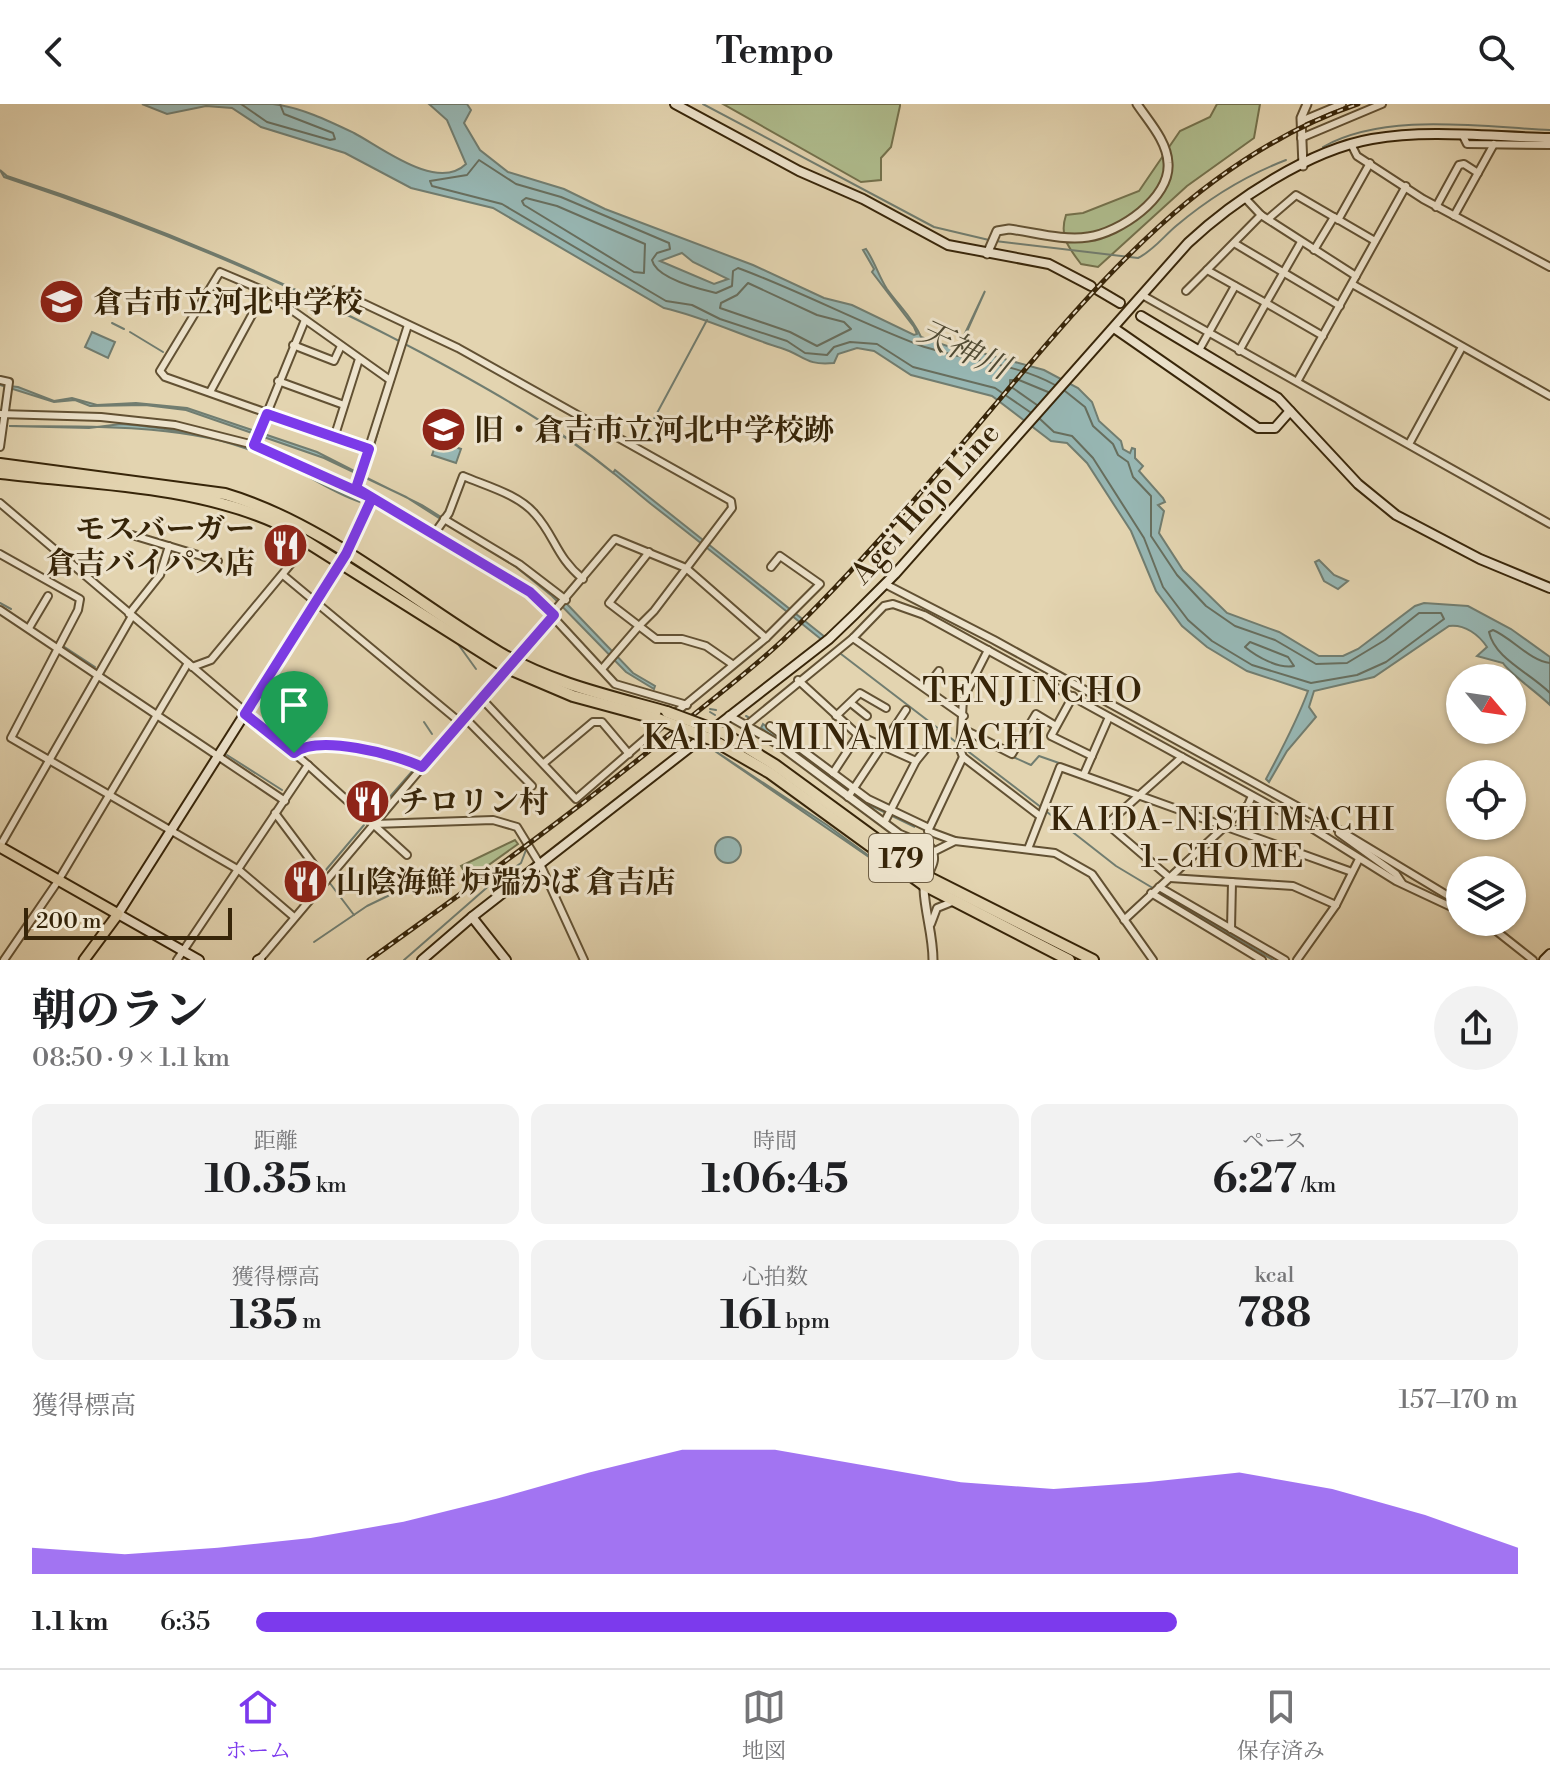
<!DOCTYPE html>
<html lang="ja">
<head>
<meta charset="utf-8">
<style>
  body { margin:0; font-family:"Libre Bodoni","Noto Serif JP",serif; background:#f2f2f2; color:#202124; height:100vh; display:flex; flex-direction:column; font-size:30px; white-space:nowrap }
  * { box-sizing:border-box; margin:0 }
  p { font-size:26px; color:#757577 }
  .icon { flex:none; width:44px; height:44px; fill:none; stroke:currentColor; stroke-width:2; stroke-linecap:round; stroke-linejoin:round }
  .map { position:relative; height:856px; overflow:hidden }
  .sheet { display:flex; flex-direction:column; background:#fff; flex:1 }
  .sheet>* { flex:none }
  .needle { width:52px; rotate:119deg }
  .tools { position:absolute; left:1446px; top:560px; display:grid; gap:16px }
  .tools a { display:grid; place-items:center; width:80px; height:80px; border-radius:50%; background:#fff; box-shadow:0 2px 6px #0004; font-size:40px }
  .scale { position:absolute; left:24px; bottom:20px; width:208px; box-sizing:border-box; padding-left:8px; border:4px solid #372509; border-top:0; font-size:22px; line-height:28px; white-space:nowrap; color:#372509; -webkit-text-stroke:6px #ede3cc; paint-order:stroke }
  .pin { position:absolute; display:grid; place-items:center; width:68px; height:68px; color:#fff; margin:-82px -34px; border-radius:50% 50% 50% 0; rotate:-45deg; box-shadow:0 0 8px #0007 }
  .pin .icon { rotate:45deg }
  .round { display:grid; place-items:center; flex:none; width:84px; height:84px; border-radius:42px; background:#f2f2f2 }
  .head { display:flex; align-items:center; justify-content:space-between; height:136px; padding:0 32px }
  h1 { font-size:44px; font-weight:800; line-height:60px }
  .stats { display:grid; grid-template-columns:repeat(3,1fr); gap:12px; height:136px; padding:8px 32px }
  .stats div { display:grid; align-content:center; border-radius:16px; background:#f2f2f2; text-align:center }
  .stats b { font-size:40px; font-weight:800 }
  .stats small { font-size:22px; font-weight:400 }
  .stats p { font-size:22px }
  .chart { height:224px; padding:16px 32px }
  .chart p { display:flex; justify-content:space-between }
  .chart svg { width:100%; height:144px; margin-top:8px; fill:#7c3aed; opacity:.7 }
  ul { padding:0 32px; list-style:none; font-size:26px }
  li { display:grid; grid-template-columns:128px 96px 1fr; align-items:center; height:60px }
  li i { height:20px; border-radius:10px; background:#7c3aed }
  header { display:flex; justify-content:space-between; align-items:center; height:104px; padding:0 32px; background:#fff; font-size:36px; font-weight:800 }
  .tabs { display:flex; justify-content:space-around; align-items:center; height:112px; border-top:2px solid #e0e0e0; background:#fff; font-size:22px; color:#757577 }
  .tabs a { display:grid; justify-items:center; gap:4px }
  .tabs .current { color:#7c3aed }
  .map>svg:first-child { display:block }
  .green { fill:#afbd8e; stroke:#73714c; stroke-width:2 }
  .water { fill:#97b7b4; stroke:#717d70; stroke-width:2; fill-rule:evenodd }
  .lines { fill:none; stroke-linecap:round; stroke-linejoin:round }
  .shore { stroke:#676e5e; stroke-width:2 }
  .stream { stroke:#717d70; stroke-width:2 }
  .minor-casing { stroke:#625133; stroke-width:10 }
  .tertiary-casing { stroke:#625133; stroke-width:11 }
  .secondary-casing { stroke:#372509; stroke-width:12 }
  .primary-casing { stroke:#372509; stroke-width:13 }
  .trunk-casing { stroke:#372509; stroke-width:14 }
  .minor { stroke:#ede3cc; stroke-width:6 }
  .tertiary { stroke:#ede3cc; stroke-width:7 }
  .secondary { stroke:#ede3cc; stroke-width:8 }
  .primary { stroke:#e3d4b0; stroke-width:9 }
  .trunk { stroke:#e3d4b0; stroke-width:10 }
  .rail-casing { stroke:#372509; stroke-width:5 }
  .rail { stroke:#ede3cc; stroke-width:2; stroke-dasharray:6; stroke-linecap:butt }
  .trunk-bridge-casing { stroke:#372509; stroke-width:14; stroke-linecap:butt }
  .trunk-bridge { stroke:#e3d4b0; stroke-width:10 }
  .route-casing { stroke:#fff; stroke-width:16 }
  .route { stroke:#7c3aed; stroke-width:10 }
  .labels { text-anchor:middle; stroke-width:6; stroke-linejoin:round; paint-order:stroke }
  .shield { fill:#ede3cc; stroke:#6e5e44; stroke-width:2 }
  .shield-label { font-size:28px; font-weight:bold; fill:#372509 }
  .poi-label { font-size:30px; font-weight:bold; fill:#372509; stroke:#ede3cc; text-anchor:start }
  .street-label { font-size:30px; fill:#372509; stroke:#ede3cc }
  .water-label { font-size:32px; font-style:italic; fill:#4f4a34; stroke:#ede3cc }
  .neighbourhood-label { font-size:32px; letter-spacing:2px; fill:#372509; stroke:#ede3cc }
  .quarter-label { font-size:34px; letter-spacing:2px; fill:#372509; stroke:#ede3cc }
</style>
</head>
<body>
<header><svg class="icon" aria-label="back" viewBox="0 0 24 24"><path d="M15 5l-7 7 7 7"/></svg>Tempo<svg class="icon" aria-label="search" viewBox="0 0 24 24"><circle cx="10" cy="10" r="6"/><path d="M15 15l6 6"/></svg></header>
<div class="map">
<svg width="1550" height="856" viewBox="0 0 1550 856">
  <rect width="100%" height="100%" fill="#e3d4b0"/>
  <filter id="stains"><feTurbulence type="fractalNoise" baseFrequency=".0025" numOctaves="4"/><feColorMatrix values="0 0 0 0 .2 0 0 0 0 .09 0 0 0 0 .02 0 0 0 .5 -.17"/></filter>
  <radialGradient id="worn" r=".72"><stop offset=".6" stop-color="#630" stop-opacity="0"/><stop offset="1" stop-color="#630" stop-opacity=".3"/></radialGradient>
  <g class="green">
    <polygon points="723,0 900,0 900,2 891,43 881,54 881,76 861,78"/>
    <path d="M1217,0H1260L1254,34L1187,82L1098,163L1081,160C1068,143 1059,132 1066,111L1083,109L1139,87L1180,27L1210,13Z"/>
    <polygon points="515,736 518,740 469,775 461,762"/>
  </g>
  <g class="water">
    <path d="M142,0C185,0 230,0 273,0C300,3 329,17 354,29C381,43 437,88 466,60L447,16L429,0H467L471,6L464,19L480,46L508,68L564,85L605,105L753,161L824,194L852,201L914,231L917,230L914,223L872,168L874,165L863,146L866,145C875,158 879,173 887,185C899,202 913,214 921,233L950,243L960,240L985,187L960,243L1044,266L1078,284L1092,298L1099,317L1121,337L1123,345L1130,349L1132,344L1135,345V354L1143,362L1139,367L1163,394L1165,398L1158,401L1164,407L1159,429L1183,466L1227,509L1279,528L1319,552H1343L1358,545L1415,502L1424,499L1468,502L1511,525L1550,553V601C1538,589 1509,569 1503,559L1477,552L1487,543C1479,531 1465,520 1449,522L1374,573L1314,587L1309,603L1316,613L1287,647L1269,678L1266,675C1281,647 1297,617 1308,587L1247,567L1207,543L1182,522L1156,487L1131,427L1087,359L1067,339L1051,337L992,292L911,271L874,247L857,244L838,250L834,259C805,262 804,251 781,244C742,232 704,213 664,204L493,104L411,84L345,49L261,23L232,4L206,2L167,10ZM682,149L693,158L728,175L714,180L660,157Z"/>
    <path d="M0,66L7,72C151,119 288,177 422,249C489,285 553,321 613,369L615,366L825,533L822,536C765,490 709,445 651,400C617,372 582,342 544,319C376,215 191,135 4,73Z"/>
    <polygon points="92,228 115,238 108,254 85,243"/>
    <polygon points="0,281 18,283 54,297 72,294 97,301 136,299 187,304 317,348 364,372 380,321 365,373 422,401 518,462 567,500 633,569 655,582 654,585 626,568 552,492 516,463 406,393 324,354 186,306 145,301 90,302 75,296 54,298"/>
    <path d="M121,320C222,328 272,351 360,398C326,387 293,360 257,347C176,319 94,323 9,322L89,324Z"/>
    <polygon points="437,337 461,345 456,359 432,351"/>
    <polygon points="1319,456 1334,471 1348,477 1338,485 1324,477 1315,458"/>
    <polygon points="763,620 822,664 915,723 865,699 761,624"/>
    <polygon points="709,643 827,721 895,771"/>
    <circle cx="728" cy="746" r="13"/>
  </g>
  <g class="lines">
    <g class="shore">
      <polyline points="241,0 267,18 330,36 335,35 333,29 284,10 280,0"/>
      <polygon points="526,94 557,102 645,140 644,169 634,168 524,101 522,97"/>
      <polygon points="748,179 817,211 844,218 851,225 817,242 790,228 720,204 721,199 737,191"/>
      <polyline points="1037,301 1010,282 1010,276 1019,276 1048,288"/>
      <path d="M1030,308L995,284L913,263L877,240L850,238L834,243L827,251L805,249L787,237L720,215L692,201L666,197L502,100L432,82L430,77L467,71L479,56L516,80L561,93L669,139L670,145L657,149L652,156C656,174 699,185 716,189L732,182L733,167L738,164C800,187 858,218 919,241C963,257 1014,258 1055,281"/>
      <polyline points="1040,315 1054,328 1072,332 1093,354 1144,434 1163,483 1188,516 1212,537 1252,561 1311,579 1357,571 1386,558 1444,515 1441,509 1419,509 1385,536 1347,559 1316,560 1275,536 1235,522 1206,502 1177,471 1151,432 1151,392 1133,373 1128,358 1118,351 1113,340 1093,322 1085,303 1065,287"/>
      <path d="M1250,538L1288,553L1294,562C1279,565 1257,553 1245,543Z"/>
      <path d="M1550,559C1530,557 1512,534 1493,526L1489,528C1495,555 1529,568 1550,589"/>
    </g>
    <g class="stream">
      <polyline points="703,0 934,123 989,136"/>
      <path d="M1323,43C1385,8 1480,23 1550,26"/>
      <polyline points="1497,44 1550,45"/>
      <path d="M995,137L1138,154C1154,146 1163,133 1176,122C1208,95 1247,71 1286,56"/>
      <polyline points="112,219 124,225"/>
      <polyline points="130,228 163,248"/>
      <polyline points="649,324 707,216"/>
      <polyline points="0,499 11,505"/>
      <polyline points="458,540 476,565"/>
      <polyline points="63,542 95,563"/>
      <polyline points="841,550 1042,704"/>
      <polyline points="710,605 716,606"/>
      <polyline points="710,608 715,611"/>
      <polyline points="746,612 748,613"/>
      <polyline points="424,618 432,630"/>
      <polyline points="965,639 972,630"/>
      <polyline points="1002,648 1031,661 1039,652 1059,659"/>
      <polyline points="227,651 282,686"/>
      <polyline points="1047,708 1116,762 1273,856"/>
      <polyline points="374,711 415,664"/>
      <polyline points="276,715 301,749"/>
      <polyline points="325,767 364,721"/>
      <polyline points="329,778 354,811"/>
      <polyline points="308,787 320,771"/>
      <polyline points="314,838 367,802 452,761"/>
      <polyline points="404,856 491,780 521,759 526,746"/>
    </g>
    <defs>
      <g id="minor">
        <polyline points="1301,17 1342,0"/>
        <polyline points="1463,32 1467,40 1550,41"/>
        <polyline points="1301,34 1382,0"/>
        <polyline points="1351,40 1357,52 1423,95 1550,163"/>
        <polyline points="1245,94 1261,111 1356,172"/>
        <polyline points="1436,103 1459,61 1464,60 1478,69"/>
        <polyline points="1261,111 1207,166 1266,199 1301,138"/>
        <polyline points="1454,112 1494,40"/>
        <polyline points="1268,115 1296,91 1375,137"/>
        <polyline points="1338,116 1370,59"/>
        <polyline points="1234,139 1340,202"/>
        <polyline points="1314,146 1334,113"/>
        <polyline points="1352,180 1550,292"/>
        <polyline points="335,186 458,244 731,397 732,404 654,507 639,522 609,499 649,448"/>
        <polyline points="1186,187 1207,166"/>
        <polyline points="1142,191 1550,420"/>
        <polyline points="293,241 334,257 341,242"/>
        <polyline points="1199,246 1235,182"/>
        <polyline points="1239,247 1266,199 1323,232"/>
        <polyline points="0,276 9,278 0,343"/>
        <polyline points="1298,276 1406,82"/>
        <polyline points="278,277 344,301"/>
        <polyline points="210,288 265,187"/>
        <polyline points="0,310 101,313 175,321 254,341 356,384 530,488 615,580 687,601"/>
        <polyline points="334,334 359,255"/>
        <polyline points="1409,340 1462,243"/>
        <polyline points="254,341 305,216"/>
        <polyline points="369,345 165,273 160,267 220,168 265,187 390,276"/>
        <polyline points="356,384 408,221"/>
        <polyline points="0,399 308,661 407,751"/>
        <polyline points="444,415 519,460 566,496"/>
        <path d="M434,430L449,409L463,372C486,382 518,390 535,410C555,432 556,453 583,475"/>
        <polyline points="132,431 218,457"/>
        <polyline points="347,448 372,394"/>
        <polyline points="0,450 80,495 78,506 11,634 239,766 294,813"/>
        <polyline points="283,471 461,619"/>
        <polyline points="885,480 994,536 1331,721 1460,799"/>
        <polyline points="0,506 285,697"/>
        <polyline points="129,510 160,471 169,442"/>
        <polyline points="29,524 48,492"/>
        <polyline points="766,534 820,480 780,452 771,463"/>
        <polyline points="853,534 964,612"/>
        <polyline points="192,563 211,556 309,438"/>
        <polyline points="602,565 639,522 656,535 682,535 706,542 732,560"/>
        <polyline points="798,576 858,631 916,657"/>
        <polyline points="926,584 939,567"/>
        <polyline points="1073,592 1051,632 1092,652"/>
        <polyline points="482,595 576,695 666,617"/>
        <polyline points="852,600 867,612"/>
        <polyline points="836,612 860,589 886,604"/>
        <polyline points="465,614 532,682"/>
        <polyline points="748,620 853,534 884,502 893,500 924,511 1313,725 1396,777 1460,807"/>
        <polyline points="770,622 868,695 929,724"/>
        <polyline points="963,625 1012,650 1036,610 1056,622"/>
        <path d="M294,649C318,630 395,650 422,663"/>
        <polyline points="963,653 1040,712"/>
        <polyline points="1182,653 1107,720 1170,774 1293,782 1336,801"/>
        <polyline points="544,659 593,618 602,618 629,650"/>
        <polyline points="833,669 858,631"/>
        <polyline points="1084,670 1109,613"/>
        <polyline points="848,693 906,606"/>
        <polyline points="275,709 326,777"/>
        <polyline points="884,719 916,657 938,630"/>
        <polyline points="374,720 493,716 517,723 541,762 584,856"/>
        <polyline points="1339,729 1396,770 1402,779"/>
        <polyline points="955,737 928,727 963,653 960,645 963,595 988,546"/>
        <polyline points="0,742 132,512"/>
        <polyline points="1028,745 1060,663 1352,768"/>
        <polyline points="933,748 955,737 1055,749 1092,770 1153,856"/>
        <polyline points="1159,783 1285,856"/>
        <polyline points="1151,789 1262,856"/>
        <polyline points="1124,816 1248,701 1252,692"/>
        <polyline points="1485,818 1533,856"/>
        <polyline points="931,820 937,804 952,798"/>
        <polyline points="1231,825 1232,778"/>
        <polyline points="260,855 615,435 686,464 766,534 674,610"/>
        <polyline points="4,856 58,777 188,559"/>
        <polyline points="177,856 308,661"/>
        <polyline points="1297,856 1336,801 1359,755"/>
      </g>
      <g id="tertiary">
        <polyline points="1303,62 1301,14 1307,0"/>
        <path d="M987,150L997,127L1009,125C1033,128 1064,137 1088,133C1119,129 1171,94 1168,59C1167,37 1149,18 1137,0"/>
        <path d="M729,612L778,640L899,730L930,743C941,760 923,769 924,785C925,809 933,831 933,856"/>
      </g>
      <g id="secondary">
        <polyline points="675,0 799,67 863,95 948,141 1049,160 1091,182"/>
        <polyline points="1098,186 1120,199"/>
        <polyline points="1141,212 1278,294 1358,380 1396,411 1480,455 1550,484"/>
        <polyline points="1114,224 1258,324 1275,324 1290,307"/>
        <polyline points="472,813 506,856"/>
        <polyline points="199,856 118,810 346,450"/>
        <polyline points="258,856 260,855"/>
        <path d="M422,856L472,813L829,535L854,511L895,470L1188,139C1234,96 1309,46 1372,35C1430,25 1492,33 1550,34"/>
        <polyline points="1544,856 1550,850"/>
      </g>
      <polyline id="primary" points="0,743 118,810 84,856"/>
      <g id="trunk">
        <path d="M0,360L225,390C326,420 409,495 500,549C551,579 610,592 667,608"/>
        <path d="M0,369C92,380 192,381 277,419L507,564L573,592L658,615"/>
        <polyline points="723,629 775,661 928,773 1093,856"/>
        <polyline points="713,636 770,669 924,781 1069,856"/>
      </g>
    </defs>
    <use href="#minor" class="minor-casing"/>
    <use href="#tertiary" class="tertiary-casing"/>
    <use href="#secondary" class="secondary-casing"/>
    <use href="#primary" class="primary-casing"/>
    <use href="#trunk" class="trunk-casing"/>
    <use href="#minor" class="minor"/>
    <use href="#tertiary" class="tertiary"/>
    <use href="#secondary" class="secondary"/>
    <use href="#primary" class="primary"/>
    <use href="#trunk" class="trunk"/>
    <defs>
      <path id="rail" d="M369,856C475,780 580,704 681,621C715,593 751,566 783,536C860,462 931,377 1000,295C1101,175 1205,52 1358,0"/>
    </defs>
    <use href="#rail" class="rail-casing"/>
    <use href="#rail" class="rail"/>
    <defs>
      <g id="trunk-bridge">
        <polyline points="667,608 723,629"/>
        <polyline points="658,615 713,636"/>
      </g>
    </defs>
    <use href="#trunk-bridge" class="trunk-bridge-casing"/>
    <use href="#trunk-bridge" class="trunk-bridge"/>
  </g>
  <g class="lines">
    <defs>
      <path id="route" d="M294,649L245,610L346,450L372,394L254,341L267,310L369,345L356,384L530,488L554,511L422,663C395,650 318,630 294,649"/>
    </defs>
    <use href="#route" class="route-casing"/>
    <use href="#route" class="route"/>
  </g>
  <defs>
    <symbol id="school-disc" viewBox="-11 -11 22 22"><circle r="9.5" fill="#8f2418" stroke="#ede3cc"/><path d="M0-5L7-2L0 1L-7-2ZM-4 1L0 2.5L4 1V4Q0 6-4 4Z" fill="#fff"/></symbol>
    <symbol id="restaurant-disc" viewBox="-11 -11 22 22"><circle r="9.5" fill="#8f2418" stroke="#ede3cc"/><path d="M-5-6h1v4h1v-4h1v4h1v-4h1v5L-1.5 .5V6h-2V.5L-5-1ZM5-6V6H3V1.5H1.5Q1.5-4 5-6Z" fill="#fff"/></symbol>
  </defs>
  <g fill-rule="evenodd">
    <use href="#school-disc" x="36" y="172" width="51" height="51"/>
    <use href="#school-disc" x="418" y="300" width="51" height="51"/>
    <use href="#restaurant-disc" x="260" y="416" width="51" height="51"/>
    <use href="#restaurant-disc" x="342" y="672" width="51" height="51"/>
    <use href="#restaurant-disc" x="280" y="752" width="51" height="51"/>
  </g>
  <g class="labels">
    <rect class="shield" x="869" y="730" width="64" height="48" rx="6"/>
    <g class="shield-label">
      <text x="901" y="764">179</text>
    </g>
    <g class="poi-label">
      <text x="93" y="208">倉吉市立河北中学校</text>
      <text x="474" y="336">旧・倉吉市立河北中学校跡</text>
      <text x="255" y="435" text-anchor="end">モスバーガー<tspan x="255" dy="34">倉吉バイパス店</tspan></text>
      <text x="399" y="708">チロリン村</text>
      <text x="336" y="788">山陰海鮮 炉端かば 倉吉店</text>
    </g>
    <g class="street-label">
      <text transform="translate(925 399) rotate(-48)" y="10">Agei Hojo Line</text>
    </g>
    <g class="water-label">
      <text transform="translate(964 245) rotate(25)" y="11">天神川</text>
    </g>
    <g class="neighbourhood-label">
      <text x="1223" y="726">KAIDA-NISHIMACHI<tspan x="1223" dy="37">1-CHOME</tspan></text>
    </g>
    <g class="quarter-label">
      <text x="1033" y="598">TENJINCHO</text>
      <text x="845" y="645">KAIDA-MINAMIMACHI</text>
    </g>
  </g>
  <rect width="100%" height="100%" filter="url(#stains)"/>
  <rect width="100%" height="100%" fill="url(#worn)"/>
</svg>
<div class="tools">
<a><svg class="needle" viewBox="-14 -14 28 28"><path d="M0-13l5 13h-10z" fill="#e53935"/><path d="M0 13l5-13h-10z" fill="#757577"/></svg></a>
<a><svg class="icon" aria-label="locate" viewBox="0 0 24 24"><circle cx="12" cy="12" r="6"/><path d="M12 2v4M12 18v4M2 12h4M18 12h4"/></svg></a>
<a><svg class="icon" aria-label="layers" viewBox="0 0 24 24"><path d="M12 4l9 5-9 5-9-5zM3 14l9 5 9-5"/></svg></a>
</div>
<div class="scale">200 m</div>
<div class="pin" style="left:294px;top:649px;background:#1e9e55"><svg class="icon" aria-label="arrive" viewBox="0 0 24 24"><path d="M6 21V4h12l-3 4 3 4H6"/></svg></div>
</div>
<section class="sheet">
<div class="head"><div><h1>朝のラン</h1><p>08:50 · 9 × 1.1 km</p></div><a class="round"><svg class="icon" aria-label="share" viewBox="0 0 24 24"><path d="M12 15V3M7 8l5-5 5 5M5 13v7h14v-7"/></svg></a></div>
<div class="stats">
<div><p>距離</p><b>10.35<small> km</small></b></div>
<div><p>時間</p><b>1:06:45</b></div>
<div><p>ペース</p><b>6:27<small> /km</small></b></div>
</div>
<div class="stats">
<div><p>獲得標高</p><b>135<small> m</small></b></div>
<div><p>心拍数</p><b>161<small> bpm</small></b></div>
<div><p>kcal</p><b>788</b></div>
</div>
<div class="chart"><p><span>獲得標高</span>157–170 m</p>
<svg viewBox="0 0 160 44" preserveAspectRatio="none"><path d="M0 44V36L10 38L20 36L30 33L40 28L50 21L60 13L70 6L80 6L90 11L100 16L110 18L120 16L130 13L140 18L150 26L160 36V44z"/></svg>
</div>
<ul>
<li><b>1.1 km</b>6:35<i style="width:73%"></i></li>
</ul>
</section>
<nav class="tabs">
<a class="current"><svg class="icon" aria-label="home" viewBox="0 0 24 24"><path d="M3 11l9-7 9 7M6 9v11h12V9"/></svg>ホーム</a>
<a><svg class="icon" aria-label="map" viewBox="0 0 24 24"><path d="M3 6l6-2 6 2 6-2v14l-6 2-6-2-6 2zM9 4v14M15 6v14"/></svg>地図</a>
<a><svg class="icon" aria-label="saved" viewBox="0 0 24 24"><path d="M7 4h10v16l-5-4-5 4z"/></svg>保存済み</a>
</nav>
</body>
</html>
